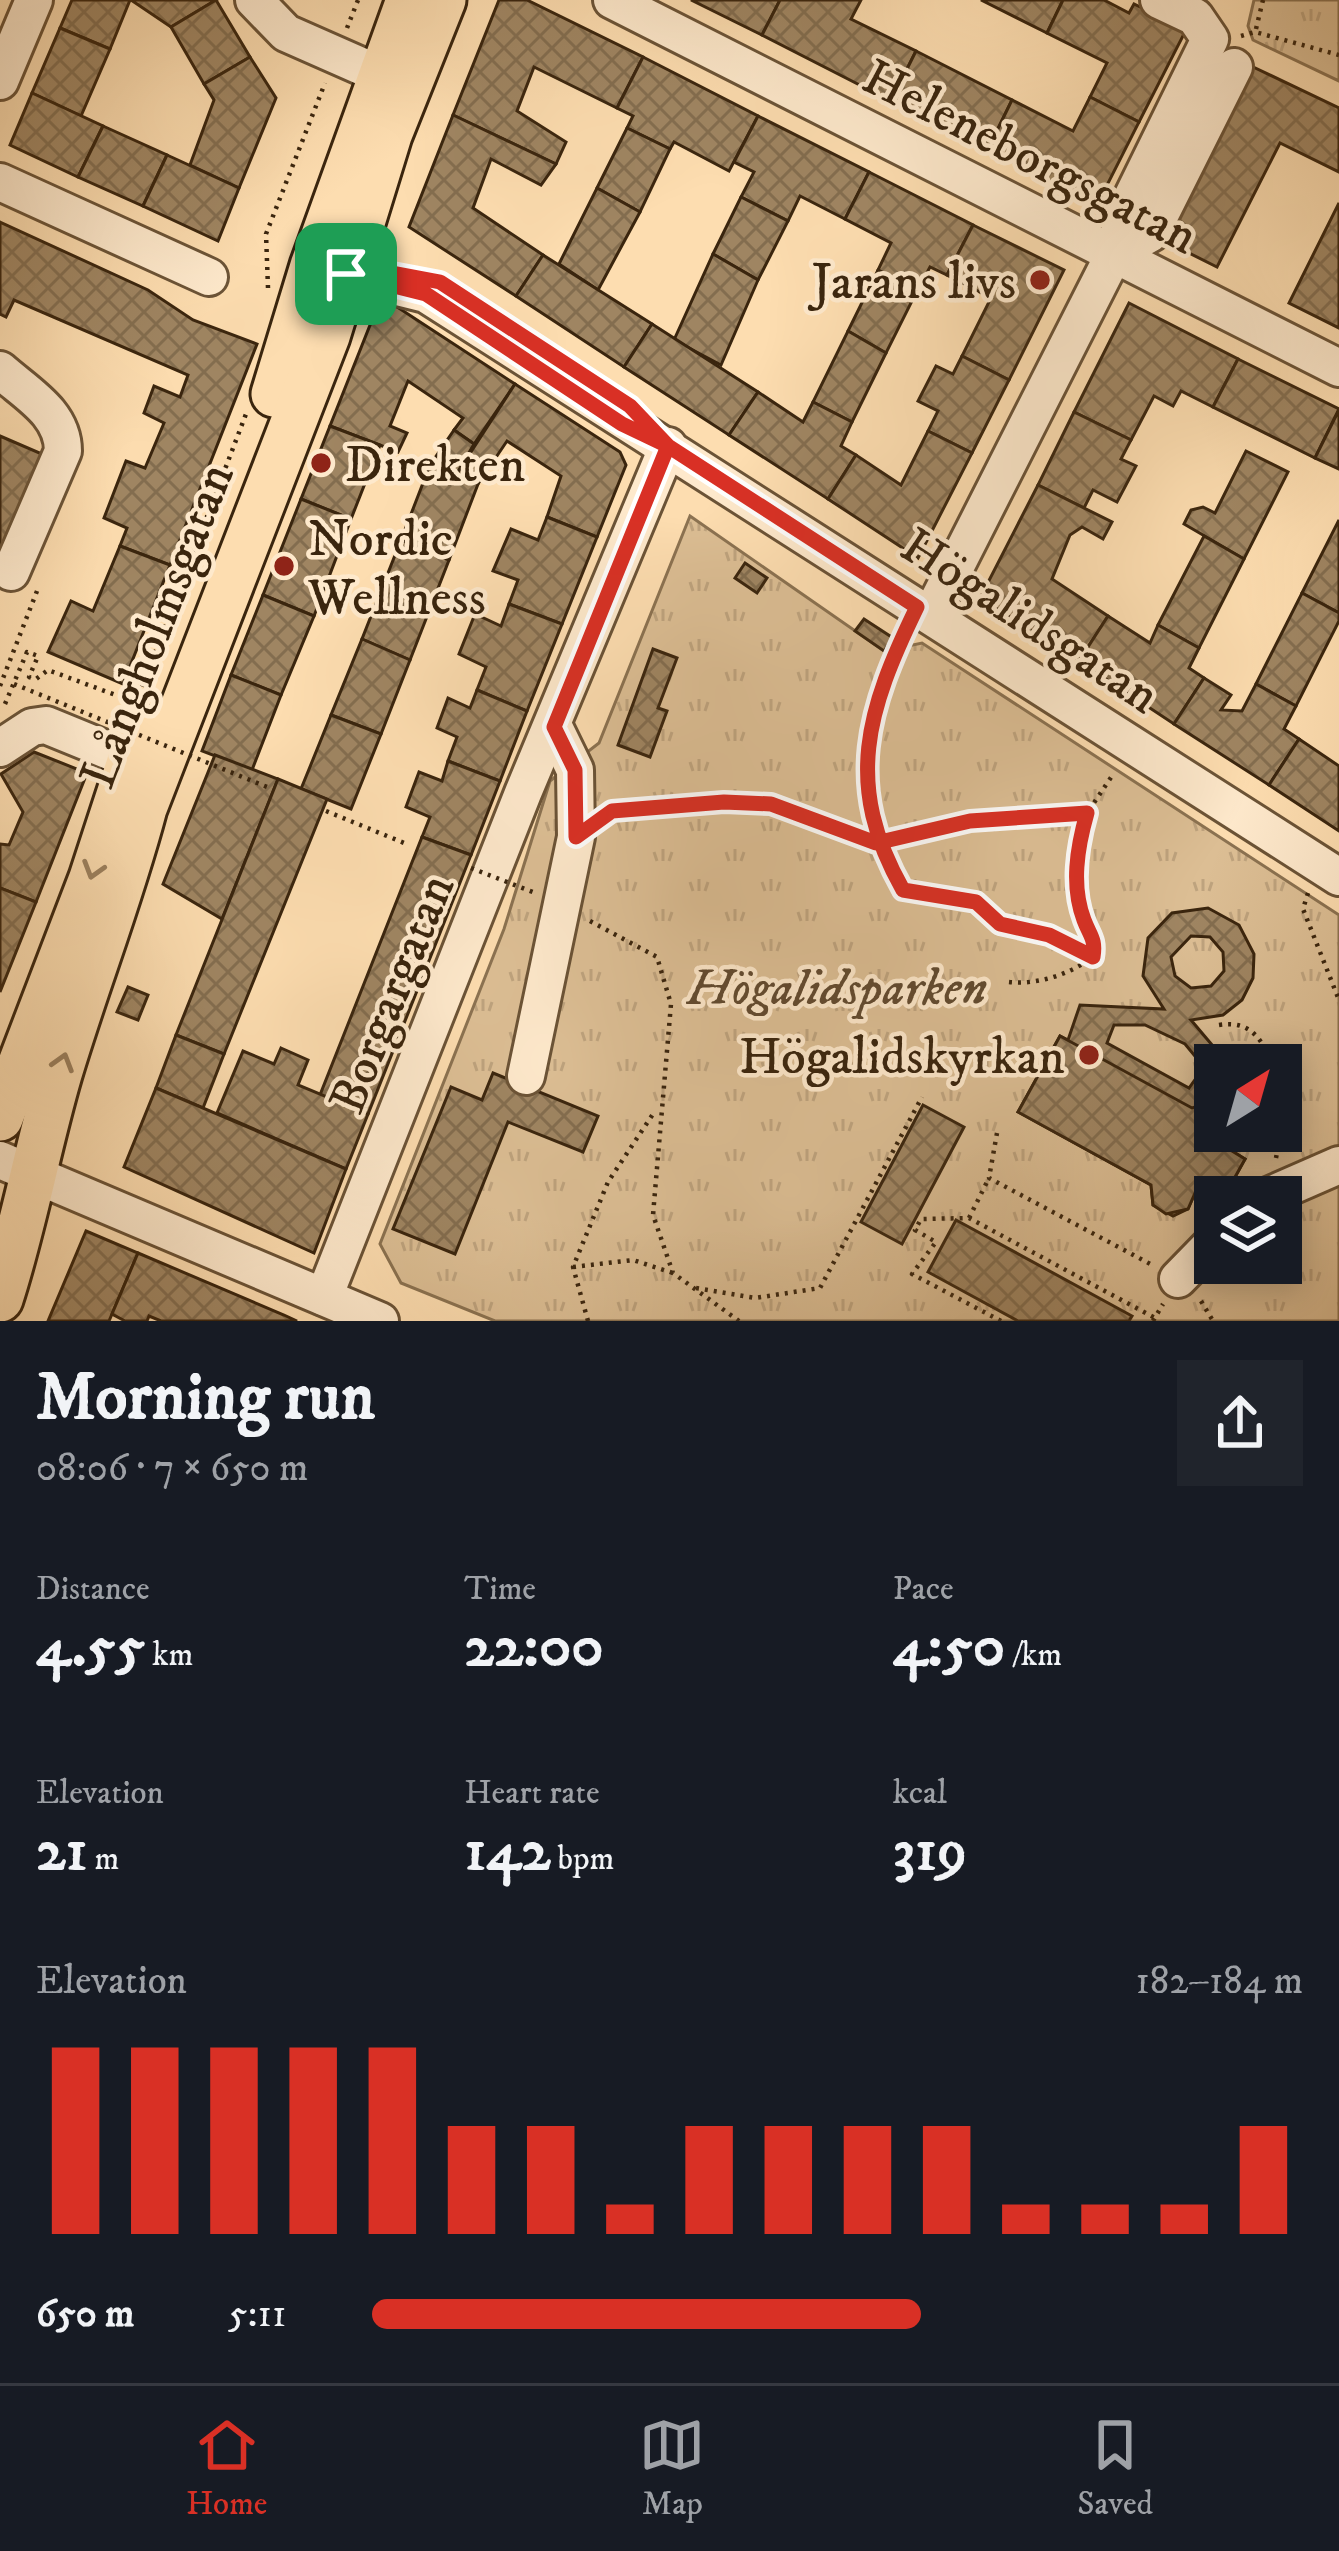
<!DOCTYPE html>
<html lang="en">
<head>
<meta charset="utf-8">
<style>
  body { margin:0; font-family:"IM FELL DW Pica",serif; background:#20242c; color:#f1f3f6; height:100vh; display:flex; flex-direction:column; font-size:45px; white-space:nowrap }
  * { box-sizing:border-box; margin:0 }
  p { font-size:39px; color:#9ea1a6 }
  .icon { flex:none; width:66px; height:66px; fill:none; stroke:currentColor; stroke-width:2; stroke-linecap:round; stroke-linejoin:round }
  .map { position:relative; height:1321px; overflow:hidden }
  .details { display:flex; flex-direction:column; background:#171b24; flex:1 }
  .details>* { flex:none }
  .needle { width:78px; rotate:37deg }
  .tools { position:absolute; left:1194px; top:1044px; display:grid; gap:24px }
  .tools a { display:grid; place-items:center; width:108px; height:108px; border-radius:0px; background:#171b24; box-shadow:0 6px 30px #0003; font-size:60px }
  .pin { position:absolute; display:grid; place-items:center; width:102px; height:102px; color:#fff; margin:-51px; border-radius:24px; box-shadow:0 6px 18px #0006 }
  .round { display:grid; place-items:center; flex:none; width:126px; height:126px; border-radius:0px; background:#20242c }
  .summary { display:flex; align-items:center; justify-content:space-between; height:204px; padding:0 36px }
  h1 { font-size:66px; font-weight:700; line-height:90px }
  .stats { display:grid; grid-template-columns:repeat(3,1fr); gap:18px; height:204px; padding:12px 36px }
  .stats div { display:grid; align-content:center }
  .stats b { font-size:60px; font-weight:700 }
  .stats small { font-size:33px; font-weight:400 }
  .stats p { font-size:33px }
  .chart { height:336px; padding:24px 36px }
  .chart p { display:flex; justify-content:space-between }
  .chart svg { width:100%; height:216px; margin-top:12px; stroke:#d93025; stroke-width:6 }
  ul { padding:0 36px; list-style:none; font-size:39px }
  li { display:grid; grid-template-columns:192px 144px 1fr; align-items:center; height:90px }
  li i { height:30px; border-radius:15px; background:#d93025 }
  .dock { display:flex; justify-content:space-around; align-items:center; height:168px; border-top:3px solid #363941; background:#171b24; font-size:33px; color:#9ea1a6 }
  .dock a { display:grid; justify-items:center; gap:6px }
  .dock .selected { color:#d93025 }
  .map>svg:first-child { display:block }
  .park { fill:url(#park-tufts); stroke:#8b7251; stroke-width:3; fill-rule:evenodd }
  .building { fill:url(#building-cross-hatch); stroke:#3a250e; stroke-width:3; fill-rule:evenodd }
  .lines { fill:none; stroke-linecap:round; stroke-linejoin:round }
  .minor-casing { stroke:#6b5336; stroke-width:42 }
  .major-casing { stroke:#3a250e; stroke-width:51 }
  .path { stroke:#3a250e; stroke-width:4.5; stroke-dasharray:3 6; stroke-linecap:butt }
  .minor { stroke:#fee9cc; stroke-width:36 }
  .major { stroke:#fdddb0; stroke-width:45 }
  .path-bridge { stroke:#3a250e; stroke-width:4.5; stroke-dasharray:3 6; stroke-linecap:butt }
  .oneway { stroke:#9c815f }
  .route-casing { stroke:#fff; stroke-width:24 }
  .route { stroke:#d93025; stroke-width:15 }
  .poi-dot { fill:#8f2418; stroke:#fee9cc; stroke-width:4.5 }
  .labels { text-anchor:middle; stroke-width:9; stroke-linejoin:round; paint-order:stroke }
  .street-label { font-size:51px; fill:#3a250e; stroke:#fee9cc }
  .poi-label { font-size:51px; fill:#3a250e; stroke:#fee9cc; text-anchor:end }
  .park-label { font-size:51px; font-style:italic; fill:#624b30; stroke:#fee9cc }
</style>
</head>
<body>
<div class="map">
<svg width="1339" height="1321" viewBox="0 0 1339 1321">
  <defs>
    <pattern id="park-tufts" width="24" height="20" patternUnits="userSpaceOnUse" patternTransform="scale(3)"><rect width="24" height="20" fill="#dcbe94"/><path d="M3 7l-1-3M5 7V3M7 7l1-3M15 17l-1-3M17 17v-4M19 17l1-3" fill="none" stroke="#bea37e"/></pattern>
    <pattern id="building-cross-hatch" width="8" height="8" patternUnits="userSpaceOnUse" patternTransform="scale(3)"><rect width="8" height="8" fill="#9f8562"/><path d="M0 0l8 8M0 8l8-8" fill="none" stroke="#836d4f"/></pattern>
  </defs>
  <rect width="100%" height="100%" fill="#fdddb0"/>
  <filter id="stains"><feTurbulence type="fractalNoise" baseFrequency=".00167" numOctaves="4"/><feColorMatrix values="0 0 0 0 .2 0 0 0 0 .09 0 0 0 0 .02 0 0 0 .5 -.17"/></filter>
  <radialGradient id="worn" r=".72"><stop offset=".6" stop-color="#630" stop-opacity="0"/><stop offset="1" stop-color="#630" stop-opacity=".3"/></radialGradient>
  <g class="park">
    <polygon points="1254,0 1339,0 1339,81 1253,40 1248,26"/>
    <path d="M690,516L884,651L922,643L1339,915V1321H495L401,1283L380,1244L504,929L550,781L599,743ZM1215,1065H1281V1131H1215ZM1215,1197H1281V1263H1215Z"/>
  </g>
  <g class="building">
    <polygon points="72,0 130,0 110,49 60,28"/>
    <polygon points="131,0 216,0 171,27"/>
    <polygon points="216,0 250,57 204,84 171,27"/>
    <polygon points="499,0 527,0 643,57 617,108 534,67 517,111 566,142 556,164 453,115"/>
    <polygon points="691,0 780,0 762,35"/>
    <polygon points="780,0 861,0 851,19 916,51 891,101 762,35"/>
    <polygon points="981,0 1063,0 1047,33"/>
    <polygon points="1063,0 1104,0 1129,13 1134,4 1186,30 1139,122 1090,97 1107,63 1047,33"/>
    <polygon points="60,28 110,49 81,116 32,93"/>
    <polygon points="916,51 1012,100 988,149 891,101"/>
    <polygon points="250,57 276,98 239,188 190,165 214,100 204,84"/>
    <polygon points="643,57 758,116 729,171 674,142 670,149 627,128 633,116 617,108"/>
    <polygon points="1249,65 1339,108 1339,172 1280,143 1217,267 1161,239"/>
    <polygon points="32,93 103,126 78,177 10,145"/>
    <polygon points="1090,97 1139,122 1097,205 988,149 1012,100 1073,131"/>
    <polygon points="453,115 556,164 541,185 491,159 473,208 543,255 516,296 409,227"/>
    <polygon points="758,116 869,172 845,219 800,196 788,221 741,197 754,172 734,162"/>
    <polygon points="103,126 167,155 143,206 78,177"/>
    <polygon points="627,128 670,149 640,212 597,188"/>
    <polygon points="167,155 239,188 218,241 143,206"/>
    <polygon points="869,172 973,225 947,275 930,267 917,291 878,270 891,243 845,219"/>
    <polygon points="597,188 640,212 598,290 559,264"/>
    <polygon points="741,197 788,221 758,280 713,254"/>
    <polygon points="1339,203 1339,328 1289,303"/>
    <polygon points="0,222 148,290 193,320 257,344 170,565 120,546 127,528 104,518 126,461 145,468 164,423 144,413 154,386 180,397 188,375 14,300 6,317 0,314"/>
    <polygon points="973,225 1064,270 1009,380 962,356 991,298 947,275"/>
    <polygon points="713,254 758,280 721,365 674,340"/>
    <polygon points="543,255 652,324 624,367 516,296"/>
    <polygon points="878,270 917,291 886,353 848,331"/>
    <polygon points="388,301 515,384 474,444 454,430 463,418 408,381 390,426 407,433 398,452 330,426 378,305"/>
    <polygon points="1129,303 1238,359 1213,407 1181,391 1173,406 1154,396 1131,440 1074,412"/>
    <polygon points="652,324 758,392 729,435 624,367"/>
    <polygon points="848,331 886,353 852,422 813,402"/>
    <polygon points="962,356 1009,380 972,453 928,431 938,411 918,401 936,366 953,374"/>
    <polygon points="1238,359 1339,409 1315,458 1213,407"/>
    <polygon points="515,384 620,452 626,465 597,537 547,517 561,476 507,441 478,484 456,475"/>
    <polygon points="758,392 803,422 813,402 852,422 841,446 856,455 828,499 729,435"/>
    <polygon points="1339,410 1339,469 1315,458"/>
    <polygon points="1074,412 1131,440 1121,459 1136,466 1117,502 1093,490 1084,508 1038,485"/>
    <polygon points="330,426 380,445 351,519 301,499"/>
    <polygon points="454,430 474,444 456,475 430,465"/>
    <polygon points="928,431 972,453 918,558 828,499 856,455 901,485"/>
    <polygon points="0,436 49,457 0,573"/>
    <polygon points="1246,451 1288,472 1244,559 1184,524 1191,510 1203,507 1215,513"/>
    <polygon points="430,465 478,484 449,560 401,540"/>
    <polygon points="1038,485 1112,522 1103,539 1082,527 1070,535 1052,579 1108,616 1079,661 980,598"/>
    <polygon points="301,499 351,519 314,616 263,595"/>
    <polygon points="547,517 597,537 562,624 509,604 518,580 493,571 511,529 538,540"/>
    <polygon points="1339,520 1339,613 1302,593"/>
    <polygon points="1204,536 1244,559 1199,648 1158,625"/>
    <polygon points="401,540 449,560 410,660 362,639"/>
    <polygon points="120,546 170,565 123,684 48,652 71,601 93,611"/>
    <polygon points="745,563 767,578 757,593 735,578"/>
    <polygon points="1302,593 1339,613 1339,621 1296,706 1256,684"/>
    <polygon points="263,595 314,616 281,695 231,675"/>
    <polygon points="509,604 562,624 527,711 477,690 486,667 459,654 475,614 501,626"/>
    <polygon points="1108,616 1150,643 1158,625 1199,648 1189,668 1204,678 1174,724 1079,661"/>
    <polygon points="864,619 893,638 884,651 855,631"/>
    <polygon points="362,639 410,660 381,734 331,715"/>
    <polygon points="653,649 677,658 658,708 667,711 650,757 618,745"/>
    <polygon points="231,675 281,695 252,770 202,751"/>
    <polygon points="1204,678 1231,695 1221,710 1242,711 1256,684 1296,706 1284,729 1299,739 1269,785 1174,724"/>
    <polygon points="477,690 527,711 500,781 448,761 457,737 437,728 448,698 470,708"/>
    <polygon points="331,715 381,734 351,809 301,789"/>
    <polygon points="1299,739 1339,766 1339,831 1269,785"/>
    <polygon points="34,752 87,773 36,902 0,888 0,844 9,845 23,812 1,774"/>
    <polygon points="215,755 278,779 222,919 163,884"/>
    <polygon points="448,761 500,781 471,855 422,837 430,817 406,807 419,772 442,781"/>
    <polygon points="278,779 327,799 224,1054 176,1035"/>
    <polygon points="422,837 471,855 368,1114 320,1095"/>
    <polygon points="0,888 36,902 0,992"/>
    <path d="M1208,908L1239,925L1254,954L1253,978L1242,1000L1223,1015L1191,1020L1229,1065H1215V1131H1231L1219,1143L1245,1159L1224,1197H1215V1204L1195,1193L1188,1209L1173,1216L1153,1205L1151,1185L1018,1112L1060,1036L1068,1040L1080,1005L1164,1009L1143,976L1148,938L1172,913ZM1191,936L1210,937L1223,952L1224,971L1211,986L1191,988L1175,976L1171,957ZM1114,1025H1145L1185,1044L1204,1067L1189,1088L1107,1043Z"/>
    <polygon points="128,987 148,995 138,1020 117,1012"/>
    <polygon points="176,1035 224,1054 203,1108 156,1088"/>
    <polygon points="1060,1036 1192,1108 1215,1101 1215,1131 1231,1131 1219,1143 1245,1159 1224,1197 1215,1197 1215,1204 1195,1193 1188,1209 1166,1214 1153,1205 1151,1185 1018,1112"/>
    <polygon points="281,1048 308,1060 298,1085 368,1114 346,1169 217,1113 243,1051 274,1064"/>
    <polygon points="493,1073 598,1116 583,1152 508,1122 455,1254 393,1229 451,1087 482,1100"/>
    <polygon points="156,1088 346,1169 314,1253 124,1167"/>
    <polygon points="923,1105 964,1127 902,1244 861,1222"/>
    <polygon points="956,1220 1132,1316 1129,1321 1018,1321 928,1272"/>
    <polygon points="86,1231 138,1253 109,1321 48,1321"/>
    <polygon points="138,1253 284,1315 297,1321 161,1321 149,1316 147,1321 125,1321 112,1314"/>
  </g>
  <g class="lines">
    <defs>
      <g id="minor">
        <polyline points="254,0 286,33 379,74"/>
        <polyline points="612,0 1339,368"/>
        <polyline points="0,81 34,0"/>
        <polyline points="0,182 209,277"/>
        <polyline points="1114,254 1151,233 1234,67"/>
        <polyline points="345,274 426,294 1339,877"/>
        <path d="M0,370C27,394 63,413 63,451L11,572"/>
        <polyline points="931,615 1114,254 1123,216 1210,39 1195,17 1159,0"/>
        <polyline points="0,748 32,727 46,725 129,759"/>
        <polyline points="526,1076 576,837 575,770 554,727"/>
        <polyline points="0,1160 380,1321"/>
        <polyline points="1266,1197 1339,1165"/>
        <polyline points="1178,1279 1215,1241"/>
        <polyline points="324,1297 523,793 668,446"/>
      </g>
      <g id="major">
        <polyline points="274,394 313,266 409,0"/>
        <polyline points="0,1118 92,878 141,728"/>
        <path d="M0,1299C24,1225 37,1149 59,1074C86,984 120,899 144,808L327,336L389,135L443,0"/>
      </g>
    </defs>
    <use href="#minor" class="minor-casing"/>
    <use href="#major" class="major-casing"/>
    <g class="path">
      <polyline points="347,28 358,0"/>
      <polyline points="1256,29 1263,0"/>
      <polyline points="1241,36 1255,32 1339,55"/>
      <polyline points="268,288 266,234 325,83"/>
      <polyline points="0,686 37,591"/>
      <polyline points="139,695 246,414"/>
      <polyline points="5,704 27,652 38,656 29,677 36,679 48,670 121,697"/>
      <polyline points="326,811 409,845"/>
      <path d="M609,812L771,804L876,843C867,761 865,714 902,638"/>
      <path d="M1087,813C1077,848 1072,885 1084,920C1090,936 1096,939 1093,957"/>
      <polyline points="1308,893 1303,909 1339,1000"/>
      <polyline points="590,921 657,957 671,1004 653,1215 673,1273 739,1321"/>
      <path d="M1009,982C1038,985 1070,974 1093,957L1049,935L1001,924L976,902L903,890L876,843L970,821L1087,813L1114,773"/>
      <path d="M1219,1025C1251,1020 1261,1039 1274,1065"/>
      <polyline points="997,1133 989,1178 1154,1266"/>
      <polyline points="1276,1158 1287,1098 1281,1082"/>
      <polyline points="969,1218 988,1180"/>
      <polyline points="573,1267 633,1260 673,1273"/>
      <polyline points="696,1288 755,1298 820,1288 922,1097"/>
      <polyline points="1201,1301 1213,1321"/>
      <polyline points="588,1321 573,1267 608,1182 655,1111"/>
      <polyline points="1001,1321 912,1274 936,1242 915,1230 921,1219 969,1218 1155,1318"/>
      <polyline points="1153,1321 1163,1304"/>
    </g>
    <use href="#minor" class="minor"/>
    <use href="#major" class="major"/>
    <g class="path-bridge">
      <polyline points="14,684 272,789"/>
      <polyline points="471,868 538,894"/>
    </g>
  </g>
  <defs><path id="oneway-chevron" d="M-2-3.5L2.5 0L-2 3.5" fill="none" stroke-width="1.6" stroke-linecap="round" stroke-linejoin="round" transform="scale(3)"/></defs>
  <g class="oneway">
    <use href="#oneway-chevron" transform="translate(93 870) rotate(107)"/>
    <use href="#oneway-chevron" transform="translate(63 1062) rotate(-73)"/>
  </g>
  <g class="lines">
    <defs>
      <path id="route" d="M346,274L426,294L622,424L668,446L554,727L575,770L576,837L612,811L724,802L771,804L876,843L970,821L1087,813C1077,848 1071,886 1084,920C1090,936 1096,939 1093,957L1049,935L1000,924L976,902L903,890C843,784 867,710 917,607L668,446L630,406L440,282L387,272L346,274"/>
    </defs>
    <use href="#route" class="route-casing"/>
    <use href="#route" class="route"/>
  </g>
  <g class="poi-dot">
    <circle cx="1040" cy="280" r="12"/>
    <circle cx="321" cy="463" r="12"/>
    <circle cx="284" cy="566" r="12"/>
    <circle cx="1089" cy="1055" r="12"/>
  </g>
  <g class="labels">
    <g class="street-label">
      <text transform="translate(1031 155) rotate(27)" y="18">Heleneborgsgatan</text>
      <text transform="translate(1031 619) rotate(33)" y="18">Högalidsgatan</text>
      <text transform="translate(155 625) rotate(-69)" y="18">Långholmsgatan</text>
      <text transform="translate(390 993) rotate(-68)" y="18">Borgargatan</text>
    </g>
    <g class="poi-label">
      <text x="1016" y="298">Jarans livs</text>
      <text x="345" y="481" text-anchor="start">Direkten</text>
      <text x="308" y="555" text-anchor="start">Nordic<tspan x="308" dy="59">Wellness</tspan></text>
      <text x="1065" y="1073">Högalidskyrkan</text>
    </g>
    <g class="park-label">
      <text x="837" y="1004">Högalidsparken</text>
    </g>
  </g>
  <rect width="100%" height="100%" filter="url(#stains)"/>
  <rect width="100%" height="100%" fill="url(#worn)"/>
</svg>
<div class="tools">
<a><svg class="needle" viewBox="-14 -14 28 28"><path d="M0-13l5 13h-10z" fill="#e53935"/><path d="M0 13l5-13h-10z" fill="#9ea1a6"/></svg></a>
<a><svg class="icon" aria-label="layers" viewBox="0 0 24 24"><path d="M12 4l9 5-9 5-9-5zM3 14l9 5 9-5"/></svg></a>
</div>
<div class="pin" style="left:346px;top:274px;background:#1e9e55"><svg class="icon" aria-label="arrive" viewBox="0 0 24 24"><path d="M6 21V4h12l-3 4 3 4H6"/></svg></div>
</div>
<section class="details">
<div class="summary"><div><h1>Morning run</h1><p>08:06 · 7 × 650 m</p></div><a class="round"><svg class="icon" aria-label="share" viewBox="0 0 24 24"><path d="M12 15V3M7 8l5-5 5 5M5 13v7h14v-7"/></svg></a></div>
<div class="stats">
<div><p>Distance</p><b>4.55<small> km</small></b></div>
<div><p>Time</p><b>22:00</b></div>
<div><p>Pace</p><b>4:50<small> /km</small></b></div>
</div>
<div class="stats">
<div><p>Elevation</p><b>21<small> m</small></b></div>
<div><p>Heart rate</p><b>142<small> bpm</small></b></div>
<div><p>kcal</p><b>319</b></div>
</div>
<div class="chart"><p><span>Elevation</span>182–184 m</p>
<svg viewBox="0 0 160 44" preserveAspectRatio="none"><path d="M5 44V6M15 44V6M25 44V6M35 44V6M45 44V6M55 44V22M65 44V22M75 44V38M85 44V22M95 44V22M105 44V22M115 44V22M125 44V38M135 44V38M145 44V38M155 44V22"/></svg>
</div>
<ul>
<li><b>650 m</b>5:11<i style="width:59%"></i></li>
</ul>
</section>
<nav class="dock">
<a class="selected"><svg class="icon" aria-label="home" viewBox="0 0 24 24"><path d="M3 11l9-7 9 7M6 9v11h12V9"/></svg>Home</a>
<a><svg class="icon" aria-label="map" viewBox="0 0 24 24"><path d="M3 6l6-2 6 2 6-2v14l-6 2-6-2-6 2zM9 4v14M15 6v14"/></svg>Map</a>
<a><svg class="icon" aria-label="saved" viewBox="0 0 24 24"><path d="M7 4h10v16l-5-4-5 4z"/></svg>Saved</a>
</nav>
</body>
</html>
